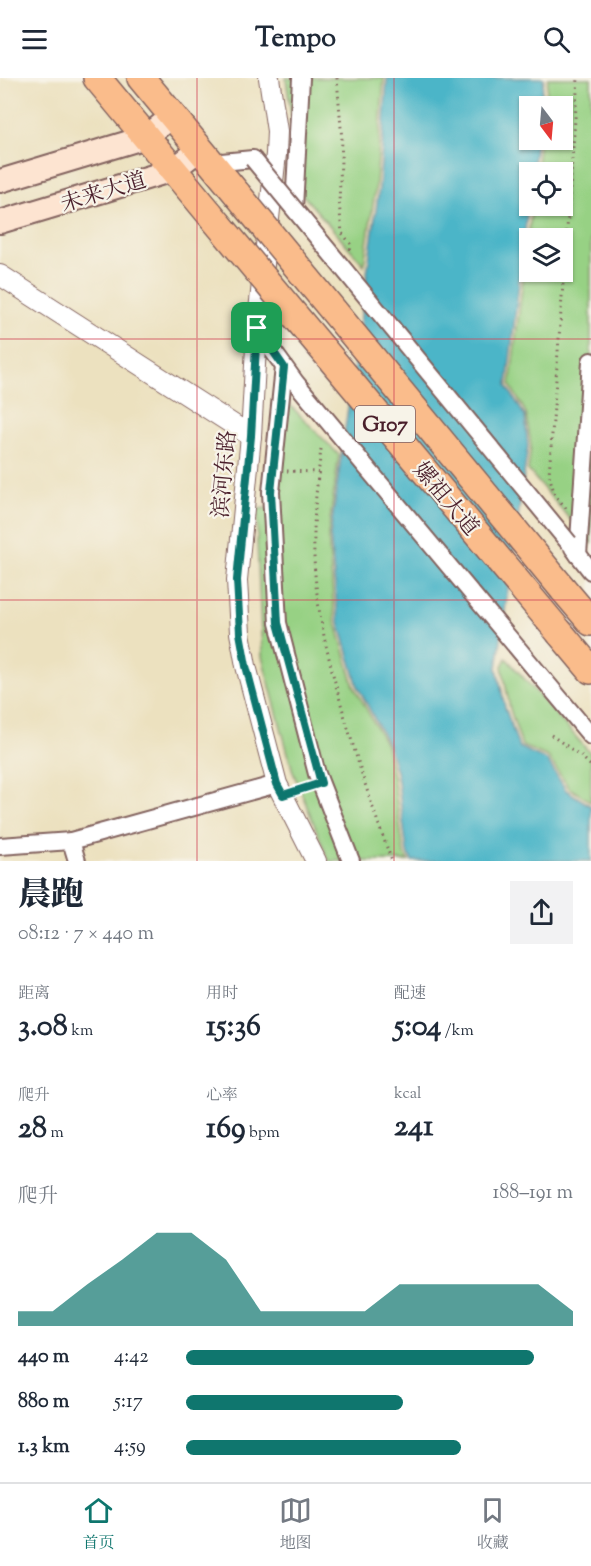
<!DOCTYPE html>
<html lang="zh">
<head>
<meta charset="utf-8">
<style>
  body { margin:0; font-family:"Sorts Mill Goudy","Noto Serif SC",serif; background:#f2f2f3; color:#1f2937; height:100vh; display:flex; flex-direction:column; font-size:22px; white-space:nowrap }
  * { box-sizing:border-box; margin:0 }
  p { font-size:20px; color:#747a83 }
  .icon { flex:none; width:33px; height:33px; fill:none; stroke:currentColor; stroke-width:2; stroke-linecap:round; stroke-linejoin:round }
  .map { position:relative; height:783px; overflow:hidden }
  .side { display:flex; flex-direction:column; background:#fff; flex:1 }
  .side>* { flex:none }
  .needle { width:39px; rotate:164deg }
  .tools { position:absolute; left:519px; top:18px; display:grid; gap:12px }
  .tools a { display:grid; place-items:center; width:54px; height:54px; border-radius:0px; background:#fff; box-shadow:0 2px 4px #0004; font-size:30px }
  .pin { position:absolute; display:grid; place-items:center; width:51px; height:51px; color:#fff; margin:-26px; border-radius:12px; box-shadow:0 3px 9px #0006 }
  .round { display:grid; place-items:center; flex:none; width:63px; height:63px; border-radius:0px; background:#f2f2f3 }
  .headline { display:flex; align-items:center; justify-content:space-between; height:102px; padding:0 18px }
  h1 { font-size:33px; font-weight:800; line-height:45px }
  .metrics { display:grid; grid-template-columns:repeat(3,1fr); gap:9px; height:102px; padding:6px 18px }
  .metrics div { display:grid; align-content:center }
  .metrics b { font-size:30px; font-weight:800 }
  .metrics small { font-size:16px; font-weight:400 }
  .metrics p { font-size:16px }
  .chart { height:168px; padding:12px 18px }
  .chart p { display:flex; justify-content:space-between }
  .chart svg { width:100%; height:108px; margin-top:6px; fill:#0f766e; opacity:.7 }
  ul { padding:0 18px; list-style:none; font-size:20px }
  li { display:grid; grid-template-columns:96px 72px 1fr; align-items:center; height:45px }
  li i { height:15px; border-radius:8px; background:#0f766e }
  header { display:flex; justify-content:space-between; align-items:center; height:78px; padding:0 18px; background:#fff; font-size:27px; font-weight:800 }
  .dock { display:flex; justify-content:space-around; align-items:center; height:84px; border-top:2px solid #e0e1e3; background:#fff; font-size:16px; color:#747a83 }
  .dock a { display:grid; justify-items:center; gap:3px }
  .dock .on { color:#0f766e }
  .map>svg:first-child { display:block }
  .green { fill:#97d184; stroke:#707858; stroke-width:1.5; fill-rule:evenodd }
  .water { fill:#4bb5c8; stroke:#4a6a7a; stroke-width:1.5 }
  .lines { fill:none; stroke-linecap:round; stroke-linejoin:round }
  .minor-casing { stroke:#83635f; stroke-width:20 }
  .tertiary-casing { stroke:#83635f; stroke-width:22 }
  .secondary-casing { stroke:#83635f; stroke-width:26 }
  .trunk-casing { stroke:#83635f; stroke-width:30 }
  .path { stroke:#83635f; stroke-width:3; stroke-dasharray:1.5 4.5; stroke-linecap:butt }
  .minor { stroke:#fff; stroke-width:16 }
  .tertiary { stroke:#fff; stroke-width:20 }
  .secondary { stroke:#fde4d1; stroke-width:22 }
  .trunk { stroke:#fabc8b; stroke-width:27 }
  .minor-bridge-casing { stroke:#83635f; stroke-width:20; stroke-linecap:butt }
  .trunk-bridge-casing { stroke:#83635f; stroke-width:30; stroke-linecap:butt }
  .minor-bridge { stroke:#fff; stroke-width:16 }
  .trunk-bridge { stroke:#fabc8b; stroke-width:27 }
  .route-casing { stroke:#fff; stroke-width:12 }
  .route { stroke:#0f766e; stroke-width:8 }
  .grid { fill:none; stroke:#d1495b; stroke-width:1.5; stroke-opacity:0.55 }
  .labels { text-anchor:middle; stroke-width:4.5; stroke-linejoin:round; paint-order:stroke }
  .shield { fill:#f7f3e8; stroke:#7e5f64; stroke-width:1.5 }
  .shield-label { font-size:21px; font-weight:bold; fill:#4a1f2b }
  .street-label { font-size:22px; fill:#4a1f2b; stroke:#f7f3e8 }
</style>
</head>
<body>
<header><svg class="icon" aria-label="menu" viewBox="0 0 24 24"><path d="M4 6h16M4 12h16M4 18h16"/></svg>Tempo<svg class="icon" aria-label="search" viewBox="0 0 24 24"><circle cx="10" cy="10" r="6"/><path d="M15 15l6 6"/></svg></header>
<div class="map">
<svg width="591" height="783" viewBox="0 0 591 783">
  <rect width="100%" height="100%" fill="#f7f3e8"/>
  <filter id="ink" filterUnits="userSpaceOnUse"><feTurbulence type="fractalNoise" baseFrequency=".0167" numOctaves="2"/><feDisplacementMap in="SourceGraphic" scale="12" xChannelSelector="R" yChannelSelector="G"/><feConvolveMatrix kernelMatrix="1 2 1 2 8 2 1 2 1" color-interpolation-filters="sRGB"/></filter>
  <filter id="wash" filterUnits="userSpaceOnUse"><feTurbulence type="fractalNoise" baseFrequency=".008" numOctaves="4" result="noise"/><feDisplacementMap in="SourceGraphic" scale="24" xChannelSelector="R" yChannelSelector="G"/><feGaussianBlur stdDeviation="1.35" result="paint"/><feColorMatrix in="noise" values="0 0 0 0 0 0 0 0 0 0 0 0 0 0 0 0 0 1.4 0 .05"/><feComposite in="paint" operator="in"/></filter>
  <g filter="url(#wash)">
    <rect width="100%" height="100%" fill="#ece1bf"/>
    <g class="green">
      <polygon points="286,0 384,0 376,107 364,187 287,99 292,44"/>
      <path d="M548,0H591V466L528,392L531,368L526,335L510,307L532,128H562V94H536L540,62H562V28H545ZM530,160H562V194H530Z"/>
      <polygon points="284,321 339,377 328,457 335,541 354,608 386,667 393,698 404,776 409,783 329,783 293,694 262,579 257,463 258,431 275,429"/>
      <polygon points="506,580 591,676 591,724 569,710 548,679 522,668 510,631 502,588"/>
    </g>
    <polygon class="water" points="387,0 544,0 540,28 530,28 530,62 536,62 532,94 530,94 529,119 507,308 525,338 528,368 497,590 505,629 519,669 547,682 566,712 591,728 591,783 412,783 407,775 397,697 388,667 358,609 338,541 330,457 379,110"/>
  </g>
  <g filter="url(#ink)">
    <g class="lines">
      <defs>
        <g id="minor">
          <polyline points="211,85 253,81"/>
          <polyline points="294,130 301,0"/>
          <polyline points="257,251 296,305 591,658"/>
          <polyline points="284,289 271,414 278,545 317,696 351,783"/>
          <polyline points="573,470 591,493"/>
          <polyline points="578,477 591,283"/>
          <polyline points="71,763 77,783"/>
          <polyline points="0,768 71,763 277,706"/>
        </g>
        <g id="tertiary">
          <polyline points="269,0 277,53 276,76 257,251 251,358 237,502 240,555 246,588 277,706 316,783"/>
          <polyline points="0,197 251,358"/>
        </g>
        <g id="secondary">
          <polyline points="0,103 146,59 172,38"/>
          <polyline points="0,144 173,92 200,71"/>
        </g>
        <g id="trunk">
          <polyline points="97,0 210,136"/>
          <polyline points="141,0 238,117"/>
          <polyline points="563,511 591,544"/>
          <polyline points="560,555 591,592"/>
        </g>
      </defs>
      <use href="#minor" class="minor-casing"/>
      <use href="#tertiary" class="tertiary-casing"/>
      <use href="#secondary" class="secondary-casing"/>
      <use href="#trunk" class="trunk-casing"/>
      <g class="path">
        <polyline points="337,0 342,62 339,124 342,155 351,166 350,174"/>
        <path d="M321,371C318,399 314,428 314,457C312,519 328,581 345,640C359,688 374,736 392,783"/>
        <polyline points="287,393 318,394"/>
        <polyline points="566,430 555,417 549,397 578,0"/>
        <polyline points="551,657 581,678 591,688"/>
      </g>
      <use href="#minor" class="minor"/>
      <use href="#tertiary" class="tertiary"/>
      <use href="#secondary" class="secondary"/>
      <use href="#trunk" class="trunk"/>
      <defs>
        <polyline id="minor-bridge" points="253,81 569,465"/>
        <g id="trunk-bridge">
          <polyline points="238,117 563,511"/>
          <polyline points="210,136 560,555"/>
        </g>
      </defs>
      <use href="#minor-bridge" class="minor-bridge-casing"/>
      <use href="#trunk-bridge" class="trunk-bridge-casing"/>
      <use href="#minor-bridge" class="minor-bridge"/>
      <use href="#trunk-bridge" class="trunk-bridge"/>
    </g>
  </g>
  <g class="lines" filter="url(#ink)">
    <defs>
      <polygon id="route" points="257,250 284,289 271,414 278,545 321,705 283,717 277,706 246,588 240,555 237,502 251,358"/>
    </defs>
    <use href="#route" class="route-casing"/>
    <use href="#route" class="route"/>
  </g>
  <path class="grid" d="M197,0V783M394,0V783M0,261H591M0,522H591"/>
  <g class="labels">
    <rect class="shield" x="355" y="328" width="60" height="36" rx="4.5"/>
    <g class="shield-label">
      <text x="385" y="353">G107</text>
    </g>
    <g class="street-label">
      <text transform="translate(103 113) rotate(-17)" y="8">未来大道</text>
      <text transform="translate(223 396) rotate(-85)" y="8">滨河东路</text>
      <text transform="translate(447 420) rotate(50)" y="8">嫘祖大道</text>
    </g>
  </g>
</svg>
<div class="tools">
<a><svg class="needle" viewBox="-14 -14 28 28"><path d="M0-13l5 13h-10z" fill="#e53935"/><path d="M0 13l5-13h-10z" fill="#747a83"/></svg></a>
<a><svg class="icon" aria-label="locate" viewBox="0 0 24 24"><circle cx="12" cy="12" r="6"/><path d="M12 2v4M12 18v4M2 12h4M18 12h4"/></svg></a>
<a><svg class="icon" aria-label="layers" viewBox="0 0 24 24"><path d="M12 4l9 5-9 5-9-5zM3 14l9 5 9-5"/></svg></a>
</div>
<div class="pin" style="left:257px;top:250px;background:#1e9e55"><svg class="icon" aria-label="arrive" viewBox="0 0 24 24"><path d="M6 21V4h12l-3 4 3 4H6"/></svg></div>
</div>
<section class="side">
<div class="headline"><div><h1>晨跑</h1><p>08:12 · 7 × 440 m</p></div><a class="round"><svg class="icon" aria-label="share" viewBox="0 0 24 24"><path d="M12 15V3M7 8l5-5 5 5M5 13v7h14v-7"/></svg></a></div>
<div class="metrics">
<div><p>距离</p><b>3.08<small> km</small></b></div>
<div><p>用时</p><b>15:36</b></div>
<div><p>配速</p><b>5:04<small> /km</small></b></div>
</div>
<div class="metrics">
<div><p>爬升</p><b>28<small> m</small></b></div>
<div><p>心率</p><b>169<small> bpm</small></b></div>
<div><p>kcal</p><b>241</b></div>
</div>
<div class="chart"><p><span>爬升</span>188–191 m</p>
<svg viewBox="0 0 160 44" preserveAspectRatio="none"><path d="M0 44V38L10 38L20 27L30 17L40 6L50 6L60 17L70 38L80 38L90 38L100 38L110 27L120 27L130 27L140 27L150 27L160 38V44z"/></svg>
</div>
<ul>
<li><b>440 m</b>4:42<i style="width:90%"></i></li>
<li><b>880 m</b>5:17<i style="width:56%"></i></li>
<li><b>1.3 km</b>4:59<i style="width:71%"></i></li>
</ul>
</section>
<nav class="dock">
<a class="on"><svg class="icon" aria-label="home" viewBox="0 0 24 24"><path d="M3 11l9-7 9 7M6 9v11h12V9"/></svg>首页</a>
<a><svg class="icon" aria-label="map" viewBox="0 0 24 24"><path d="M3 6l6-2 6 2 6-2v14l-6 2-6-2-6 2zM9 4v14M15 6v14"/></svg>地图</a>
<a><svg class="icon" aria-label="saved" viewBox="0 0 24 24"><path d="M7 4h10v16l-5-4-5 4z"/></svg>收藏</a>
</nav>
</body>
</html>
